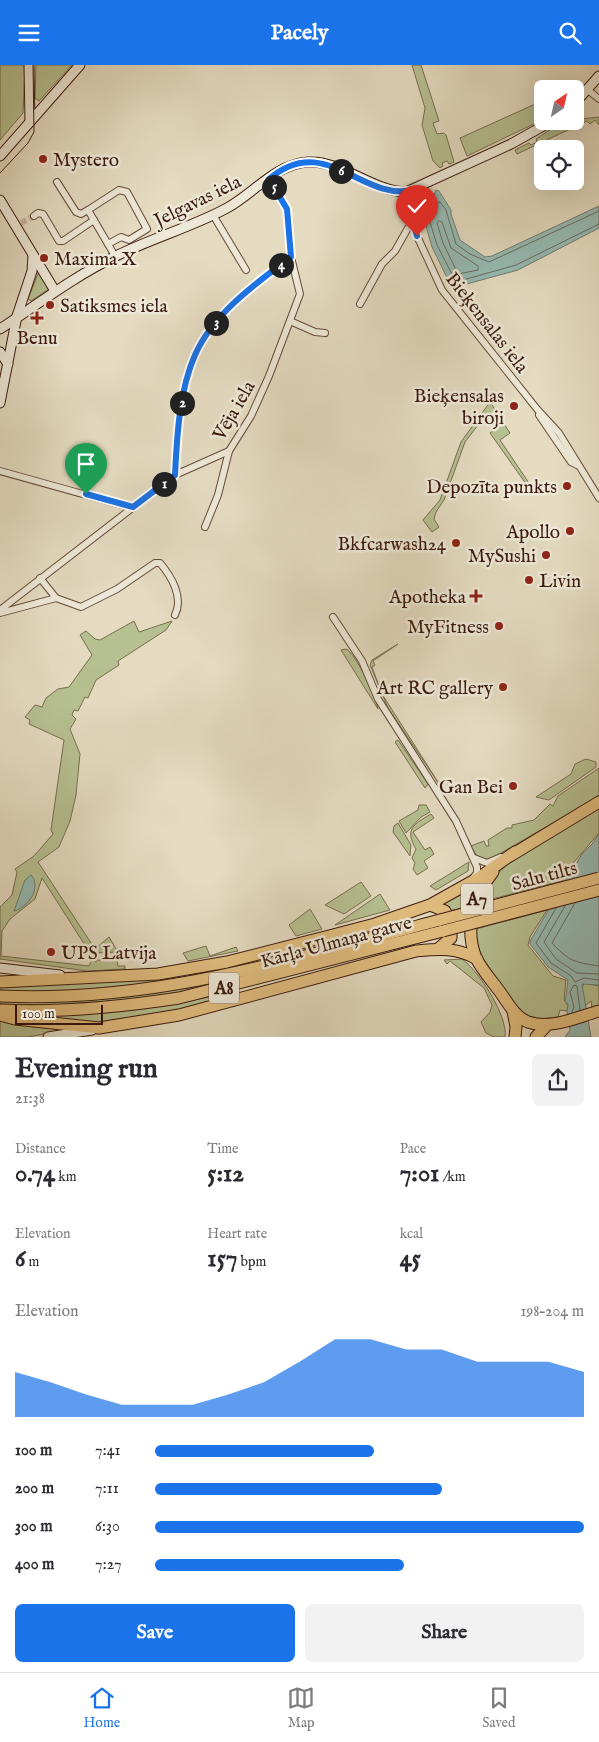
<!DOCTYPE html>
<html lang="en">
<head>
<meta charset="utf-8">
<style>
  body { margin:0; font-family:"IM FELL English",serif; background:#f2f2f3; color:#2b2b33; height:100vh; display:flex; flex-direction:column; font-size:19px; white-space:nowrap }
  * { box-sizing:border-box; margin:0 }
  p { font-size:16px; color:#7c7c81 }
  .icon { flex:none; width:28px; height:28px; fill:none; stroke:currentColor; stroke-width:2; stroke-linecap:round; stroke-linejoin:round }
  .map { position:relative; height:972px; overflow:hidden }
  .panel { display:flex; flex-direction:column; background:#fff; flex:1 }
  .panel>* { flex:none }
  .needle { width:32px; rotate:34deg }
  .buttons { position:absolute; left:534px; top:15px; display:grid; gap:10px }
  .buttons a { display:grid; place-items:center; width:50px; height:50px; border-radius:8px; background:#fff; box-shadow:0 5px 20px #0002; font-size:25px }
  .scale { position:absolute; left:15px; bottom:12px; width:88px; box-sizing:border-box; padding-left:5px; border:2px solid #3b1a0d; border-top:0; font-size:14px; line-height:18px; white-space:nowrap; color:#3b1a0d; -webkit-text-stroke:4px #ede8d7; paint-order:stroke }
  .pin { position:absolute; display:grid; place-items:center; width:42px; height:42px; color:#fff; margin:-51px -21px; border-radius:50% 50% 50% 0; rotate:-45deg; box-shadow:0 0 5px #0007 }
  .pin .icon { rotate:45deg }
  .km { position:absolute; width:25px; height:25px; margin:-12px; border-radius:50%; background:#222; color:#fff; font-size:14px; line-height:25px; text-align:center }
  .round { display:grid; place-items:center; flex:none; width:52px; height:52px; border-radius:8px; background:#f2f2f3 }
  .headline { display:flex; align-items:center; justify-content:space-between; height:85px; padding:0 15px }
  h1 { font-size:28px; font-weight:700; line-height:38px }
  .figures { display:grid; grid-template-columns:repeat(3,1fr); gap:8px; height:85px; padding:5px 15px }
  .figures div { display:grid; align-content:center }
  .figures b { font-size:25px; font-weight:700 }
  .figures small { font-size:14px; font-weight:400 }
  .figures p { font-size:14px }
  .chart { height:140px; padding:10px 15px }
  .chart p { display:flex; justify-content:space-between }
  .chart svg { width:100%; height:90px; margin-top:5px; fill:#1a73e8; opacity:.7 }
  .primary-button { display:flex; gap:10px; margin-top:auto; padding:10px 15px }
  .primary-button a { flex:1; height:58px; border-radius:8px; background:#1a73e8; color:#fff; font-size:20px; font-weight:700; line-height:58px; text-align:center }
  .primary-button a+a { background:#f2f2f3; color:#2b2b33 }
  ul { padding:0 15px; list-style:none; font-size:16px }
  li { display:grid; grid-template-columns:80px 60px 1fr; align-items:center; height:38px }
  li i { height:12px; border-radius:6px; background:#1a73e8 }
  header { display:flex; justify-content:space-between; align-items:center; height:65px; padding:0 15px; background:#1a73e8; color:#fff; font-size:22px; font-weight:700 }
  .tabs { display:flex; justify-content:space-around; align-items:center; height:70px; border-top:1px solid #e1e1e2; background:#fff; font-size:14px; color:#7c7c81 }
  .tabs a { display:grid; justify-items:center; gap:2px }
  .tabs .on { color:#1a73e8 }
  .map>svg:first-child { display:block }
  .green { fill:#b6c091; stroke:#786d4f }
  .water { fill:#95bbb4; stroke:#717b71 }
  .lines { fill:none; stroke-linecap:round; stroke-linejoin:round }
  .shore { stroke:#686a60; stroke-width:1 }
  .street-tunnel { stroke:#c2b49d; stroke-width:6; stroke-dasharray:6 3; stroke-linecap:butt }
  .street-casing { stroke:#654a3a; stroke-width:8 }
  .secondary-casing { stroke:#3b1a0d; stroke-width:11 }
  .highway-casing { stroke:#3b1a0d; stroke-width:13 }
  .street { stroke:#ede8d7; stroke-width:6 }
  .secondary { stroke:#ede8d7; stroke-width:9 }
  .highway { stroke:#e2be80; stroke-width:11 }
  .tram { stroke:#3b1a0d; stroke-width:1 }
  .highway-bridge-casing { stroke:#3b1a0d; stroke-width:13; stroke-linecap:butt }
  .highway-bridge { stroke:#e2be80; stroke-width:11 }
  .route-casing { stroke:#fff; stroke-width:10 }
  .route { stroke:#1a73e8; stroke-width:6 }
  .poi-dot { fill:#8f2418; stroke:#ede8d7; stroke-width:2 }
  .labels { text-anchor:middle; stroke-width:5; stroke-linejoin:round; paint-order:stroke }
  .shield { fill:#ede8d7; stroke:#70584a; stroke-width:1 }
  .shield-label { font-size:18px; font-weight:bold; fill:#3b1a0d }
  .poi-label { font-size:19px; fill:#3b1a0d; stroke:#ede8d7; text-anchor:end }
  .street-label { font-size:19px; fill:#3b1a0d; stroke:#ede8d7 }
</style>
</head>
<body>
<header><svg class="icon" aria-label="menu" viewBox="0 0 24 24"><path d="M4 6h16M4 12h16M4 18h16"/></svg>Pacely<svg class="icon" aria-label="search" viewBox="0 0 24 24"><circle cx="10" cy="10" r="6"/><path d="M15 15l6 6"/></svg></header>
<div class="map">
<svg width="599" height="972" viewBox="0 0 599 972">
  <rect width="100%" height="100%" fill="#e4dbc1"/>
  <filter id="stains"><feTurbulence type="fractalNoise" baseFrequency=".004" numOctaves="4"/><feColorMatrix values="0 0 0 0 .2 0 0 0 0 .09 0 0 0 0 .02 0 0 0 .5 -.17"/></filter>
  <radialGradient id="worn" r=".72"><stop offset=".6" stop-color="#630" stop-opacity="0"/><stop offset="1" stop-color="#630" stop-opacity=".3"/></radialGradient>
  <g class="green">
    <polygon points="0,0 25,0 23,48 0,75"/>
    <polygon points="36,0 72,0 39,36 35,33"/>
    <polygon points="412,0 421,0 439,56 433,58 437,69 444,68 446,70 454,97 449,99 447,96 442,98 443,101 440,103 433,96 422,60 425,43"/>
    <polygon points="542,36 542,55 467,91 460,73"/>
    <polygon points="599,52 599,60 595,55 590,59 587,56 517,89 515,85 529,78 531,80 537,77 536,74 563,56"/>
    <polygon points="39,206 49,224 31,236 28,234"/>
    <polygon points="490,337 510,368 500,375 533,424 531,426 490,368 498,362 496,354 490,350 485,351 465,377 444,435 436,447 434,454 439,462 432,467 423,455 440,435 461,377"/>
    <polygon points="134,556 139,567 172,556 166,565 118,596 119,600 96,615 88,633 85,632 78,646 74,645 72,650 76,654 70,664 80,689 76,730 70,756 59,782 38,797 95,884 109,872 118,887 96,888 88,885 42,813 35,834 10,854 2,866 1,891 89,901 92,895 96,897 96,895 117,895 118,901 125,901 125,904 87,906 0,894 0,842 12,830 17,807 15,804 34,791 53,769 51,765 64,675 29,659 30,655 25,652 35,640 42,642 46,633 58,624 69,622 92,590 80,570 86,566 95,574 100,575"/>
    <polygon points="398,579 373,596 375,600 372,602 382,629 438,717 443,716 439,719 388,643 370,600 372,595"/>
    <path d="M346,584C356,588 377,635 378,644L341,585Z"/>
    <polygon points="398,675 428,719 425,723 395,677"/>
    <polygon points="586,694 596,697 596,702 549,735 536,732 571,709 575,699"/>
    <path d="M599,703V730L594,734L489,795C479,796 475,789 471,781L484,776L486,781H489L488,775L507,763H512V760L534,755L550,739L553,741L558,731Z"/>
    <polygon points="419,740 426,740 430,747 421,752 406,768 399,756 418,745"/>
    <polygon points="599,744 599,768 568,804 566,815 480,837 493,814 509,797"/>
    <path d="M431,749L434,753L413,767L425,785L430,782L434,789L424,796L428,803L417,810L413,804L415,798L412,793L416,784C404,764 414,759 431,749Z"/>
    <polygon points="398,758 411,780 410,791 393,767 394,761"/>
    <polygon points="469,797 468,806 436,825 430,821"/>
    <polygon points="483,813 469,842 448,846 438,839"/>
    <polygon points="361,817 371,831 344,849 325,840"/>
    <polygon points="380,829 390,845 335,860"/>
    <polygon points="310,844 322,864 296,871 289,860"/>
    <polygon points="547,845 530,872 528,880 553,911 566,915 564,934 569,943 567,946 560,945 558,952 539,954 525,950 509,932 482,892 477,878 476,864"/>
    <polygon points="206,881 210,891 236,882 238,886 188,896 183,888"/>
    <path d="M462,894C479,906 508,951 505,972H494L486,968L481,957L490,947L492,940L484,923L450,896L447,899L444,895Z"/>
    <polygon points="218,903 218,905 136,922 49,927 0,926 0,920"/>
    <polygon points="584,918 599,921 599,941 592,943 591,936 585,941 582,923"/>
    <path d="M214,919C146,938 71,944 0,939V936C76,937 139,931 214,919Z"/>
    <path d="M213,931L214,937L186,944L92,958L18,952C85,950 149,946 213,931Z"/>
    <polygon points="0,955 71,964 28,972 0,972"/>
  </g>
  <g class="water">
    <polygon points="436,125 439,126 451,145 451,149 460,175 485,192 492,191 599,141 599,163 518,205 452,223 432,182 424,154"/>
    <polygon points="599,768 599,920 582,919 591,972 565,972 570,965 567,946 568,939 565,937 568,915 548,902 530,879 530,876 582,789 593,778"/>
    <path d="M31,810C42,822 28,843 14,846L25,815Z"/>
  </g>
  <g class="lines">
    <g class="shore">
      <polyline points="599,146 489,197 470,189 456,179 446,145 440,137 437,138 429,154 437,180 456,217 516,200 599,159"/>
      <polygon points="439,156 442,157 451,183 478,201 478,205 458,209 443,178 437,158"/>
      <path d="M575,838L552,878C570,897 574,897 599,901"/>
      <polyline points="565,841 544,877 556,894 577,908 599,909"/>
      <polyline points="556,843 536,878 551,898 571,911 575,917 584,913 599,915"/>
      <polyline points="572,947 574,942 570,927 574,920 577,921 580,945"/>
    </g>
    <polyline class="street-tunnel" points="21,158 34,151"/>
    <defs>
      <g id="street">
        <polyline points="588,25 599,34"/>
        <polyline points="57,117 76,147 81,149 88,145 115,191"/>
        <polyline points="414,125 414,160 417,171 442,225 537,344 559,368 599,433"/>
        <polyline points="88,145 119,125 127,127 147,164 129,175 121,172 108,179"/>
        <polyline points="213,150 246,205"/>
        <polyline points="34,151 38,148 43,149 59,176 63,176 94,155"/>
        <polyline points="360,239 382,199 395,186 408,163 414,160"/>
        <polyline points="290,256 315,267 325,268"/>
        <polyline points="539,350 571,397 577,400"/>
        <polyline points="0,406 133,443"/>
        <path d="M175,410C177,371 179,327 195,290C213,249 256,218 291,192"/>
        <polyline points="205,462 218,430 229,386"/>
        <path d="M40,513L56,533L81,542L117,524L155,498H160C171,511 184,532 175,550"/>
        <polyline points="0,545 175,410 229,386 251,351 269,311 300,229 291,192 287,144 269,114"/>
        <polyline points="0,548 56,533"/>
        <polyline points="333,552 362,596 378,634 456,756 477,802 477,808 473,813"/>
        <polyline points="474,793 487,798 501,792"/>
      </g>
      <g id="secondary">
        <polyline points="29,0 30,57"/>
        <polyline points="575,38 599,11"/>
        <polyline points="0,91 80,0"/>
        <polyline points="0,135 55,226"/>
        <path d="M0,264C38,239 75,211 116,191C152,173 192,162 227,143C254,128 276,99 308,97C341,95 372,126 406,127L511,79L552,56"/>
        <polyline points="0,287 8,299"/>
        <polyline points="0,338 17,251 32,206 33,190"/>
        <polyline points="0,903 60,910"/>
        <polyline points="48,972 92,965"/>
      </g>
      <g id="highway">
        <polyline points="510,791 599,737"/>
        <path d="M493,807C474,830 464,863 476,893C482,905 492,916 500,927C508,938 515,952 528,957C551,965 577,952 599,946"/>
        <polyline points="430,840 445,846 451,860 451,873 439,883"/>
        <polyline points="0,917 158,909 227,897 329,871 375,859 430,840 480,812 515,787"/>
        <path d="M0,931C155,938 292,894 440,855"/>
        <path d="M2,945C61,948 120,942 179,933L443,866"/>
        <polyline points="513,946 516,962 515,972"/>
        <path d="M0,950L15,954L99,963L179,950L416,886C438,884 457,882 477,894"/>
        <polyline points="536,972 547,960"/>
      </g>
    </defs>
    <use href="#street" class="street-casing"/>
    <use href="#secondary" class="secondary-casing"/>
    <use href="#highway" class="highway-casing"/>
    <use href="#street" class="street"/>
    <use href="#secondary" class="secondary"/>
    <use href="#highway" class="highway"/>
    <polyline class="tram" points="0,108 28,78 34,67 33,0"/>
    <defs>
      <g id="highway-bridge">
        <polyline points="440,855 599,813"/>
        <polyline points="443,866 599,825"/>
      </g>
    </defs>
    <use href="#highway-bridge" class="highway-bridge-casing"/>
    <use href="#highway-bridge" class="highway-bridge"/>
  </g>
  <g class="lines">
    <defs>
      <path id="route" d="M86,429L133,442L175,410C177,372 179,326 195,290C213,249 256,218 291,192L287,144L269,114C325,66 361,137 414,125V160L417,171"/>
    </defs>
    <use href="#route" class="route-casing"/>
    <use href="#route" class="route"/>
  </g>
  <g class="poi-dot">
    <circle cx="43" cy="94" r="5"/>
    <circle cx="44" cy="193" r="5"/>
    <circle cx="50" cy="240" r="5"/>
    <path d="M34.5 245.5h5v5h5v5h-5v5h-5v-5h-5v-5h5z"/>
    <circle cx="514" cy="341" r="5"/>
    <circle cx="567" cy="421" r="5"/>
    <circle cx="570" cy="466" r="5"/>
    <circle cx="456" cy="478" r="5"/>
    <circle cx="546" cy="490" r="5"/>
    <circle cx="529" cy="515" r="5"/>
    <path d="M473.5 523.5h5v5h5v5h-5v5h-5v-5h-5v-5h5z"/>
    <circle cx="499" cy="561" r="5"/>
    <circle cx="503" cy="622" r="5"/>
    <circle cx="513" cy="721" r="5"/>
    <circle cx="51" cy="887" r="5"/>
  </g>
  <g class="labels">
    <g class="shield">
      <rect x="461" y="818.5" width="32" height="31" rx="4"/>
      <rect x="209" y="907.5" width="30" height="31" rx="4"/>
    </g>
    <g class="shield-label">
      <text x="477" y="840">A7</text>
      <text x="224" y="929">A8</text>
    </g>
    <g class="poi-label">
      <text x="53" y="101" text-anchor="start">Mystero</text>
      <text x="54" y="200" text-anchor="start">Maxima X</text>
      <text x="60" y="247" text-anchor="start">Satiksmes iela</text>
      <text x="37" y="279" text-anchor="middle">Benu</text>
      <text x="504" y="337">Bieķensalas<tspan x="504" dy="22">biroji</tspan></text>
      <text x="557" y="428">Depozīta punkts</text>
      <text x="560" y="473">Apollo</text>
      <text x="446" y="485">Bkfcarwash24</text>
      <text x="536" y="497">MySushi</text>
      <text x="539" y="522" text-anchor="start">Livin</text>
      <text x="466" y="538">Apotheka</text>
      <text x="489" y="568">MyFitness</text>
      <text x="493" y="629">Art RC gallery</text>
      <text x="503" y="728">Gan Bei</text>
      <text x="61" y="894" text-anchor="start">UPS Latvija</text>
    </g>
    <g class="street-label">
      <text transform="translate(197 135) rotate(-26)" y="7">Jelgavas iela</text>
      <text transform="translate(488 257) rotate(52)" y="7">Bieķensalas iela</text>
      <text transform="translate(233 345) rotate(-60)" y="7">Vēja iela</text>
      <text transform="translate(544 810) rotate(-15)" y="7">Salu tilts</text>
      <text transform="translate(336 876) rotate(-15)" y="7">Kārļa Ulmaņa gatve</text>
    </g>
  </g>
  <rect width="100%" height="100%" filter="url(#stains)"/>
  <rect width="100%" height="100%" fill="url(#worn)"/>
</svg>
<div class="buttons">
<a><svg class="needle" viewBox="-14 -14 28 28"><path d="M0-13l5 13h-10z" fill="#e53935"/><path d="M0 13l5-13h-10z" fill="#7c7c81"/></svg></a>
<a><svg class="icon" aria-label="locate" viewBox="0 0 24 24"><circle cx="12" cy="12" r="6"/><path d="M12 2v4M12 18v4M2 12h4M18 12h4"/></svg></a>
</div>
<div class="scale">100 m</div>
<div class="pin" style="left:86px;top:429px;background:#1e9e55"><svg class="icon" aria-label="arrive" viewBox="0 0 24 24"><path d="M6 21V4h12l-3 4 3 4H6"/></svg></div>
<div class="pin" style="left:417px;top:171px;background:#d93025"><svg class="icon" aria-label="check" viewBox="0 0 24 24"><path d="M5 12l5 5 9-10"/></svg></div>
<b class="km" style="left:164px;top:419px">1</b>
<b class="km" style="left:182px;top:338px">2</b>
<b class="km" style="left:216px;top:258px">3</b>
<b class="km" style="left:281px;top:200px">4</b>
<b class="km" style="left:274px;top:122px">5</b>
<b class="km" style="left:341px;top:106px">6</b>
</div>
<section class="panel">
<div class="headline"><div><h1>Evening run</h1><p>21:38</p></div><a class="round"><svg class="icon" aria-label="share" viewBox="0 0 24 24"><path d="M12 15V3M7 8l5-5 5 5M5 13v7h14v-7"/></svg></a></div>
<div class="figures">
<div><p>Distance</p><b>0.74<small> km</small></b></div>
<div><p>Time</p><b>5:12</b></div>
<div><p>Pace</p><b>7:01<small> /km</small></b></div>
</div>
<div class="figures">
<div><p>Elevation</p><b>6<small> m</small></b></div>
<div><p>Heart rate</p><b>157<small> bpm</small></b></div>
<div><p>kcal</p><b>45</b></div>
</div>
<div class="chart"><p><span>Elevation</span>198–204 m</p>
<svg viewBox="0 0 160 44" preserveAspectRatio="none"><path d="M0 44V22L10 27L20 33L30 38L40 38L50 38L60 33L70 27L80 17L90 6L100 6L110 11L120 11L130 17L140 17L150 17L160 22V44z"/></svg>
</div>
<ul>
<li><b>100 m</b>7:41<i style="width:51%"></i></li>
<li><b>200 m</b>7:11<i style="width:67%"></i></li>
<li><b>300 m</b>6:30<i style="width:100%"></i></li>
<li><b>400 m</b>7:27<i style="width:58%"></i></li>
</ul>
<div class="primary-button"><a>Save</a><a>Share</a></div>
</section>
<nav class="tabs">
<a class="on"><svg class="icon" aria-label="home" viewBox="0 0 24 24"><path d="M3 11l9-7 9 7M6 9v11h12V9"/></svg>Home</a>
<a><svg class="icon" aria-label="map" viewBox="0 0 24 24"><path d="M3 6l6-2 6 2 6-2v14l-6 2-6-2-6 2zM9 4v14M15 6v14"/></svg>Map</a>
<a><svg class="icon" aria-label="saved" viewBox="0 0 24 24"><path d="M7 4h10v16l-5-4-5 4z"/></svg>Saved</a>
</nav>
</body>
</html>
